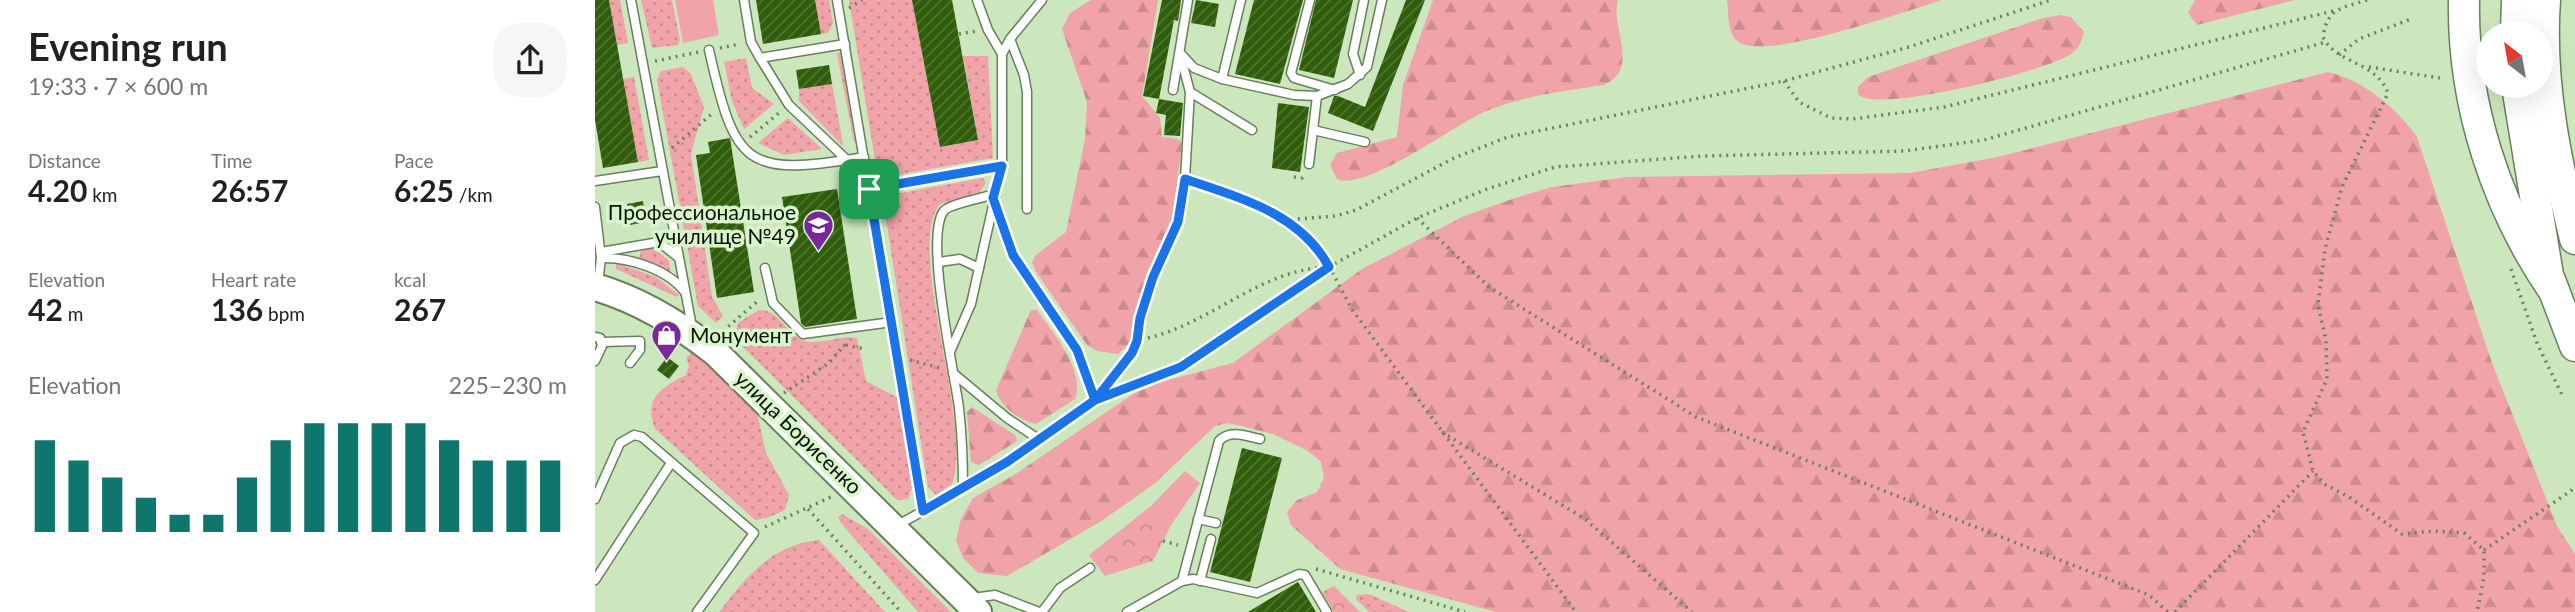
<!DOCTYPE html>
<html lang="en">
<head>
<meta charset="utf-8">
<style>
  body { margin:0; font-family:Lato,sans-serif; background:#f6f6f6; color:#202124; height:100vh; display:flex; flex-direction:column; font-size:26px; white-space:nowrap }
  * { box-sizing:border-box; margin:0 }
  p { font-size:23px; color:#757577 }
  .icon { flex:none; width:38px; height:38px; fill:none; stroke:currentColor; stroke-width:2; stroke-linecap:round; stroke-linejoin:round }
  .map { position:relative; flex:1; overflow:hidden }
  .details { display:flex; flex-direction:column; background:#fff; width:595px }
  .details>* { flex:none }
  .needle { width:46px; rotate:329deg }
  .controls { position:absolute; left:1881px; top:21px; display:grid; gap:14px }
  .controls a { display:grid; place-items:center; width:77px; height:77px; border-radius:50%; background:#fff; box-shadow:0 7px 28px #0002; font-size:35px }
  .pin { position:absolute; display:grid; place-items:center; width:60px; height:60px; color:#fff; margin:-30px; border-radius:14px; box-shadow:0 4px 10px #0006 }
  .round { display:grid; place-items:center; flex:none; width:74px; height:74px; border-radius:28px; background:#f6f6f6 }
  .summary { display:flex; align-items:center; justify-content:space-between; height:119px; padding:0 28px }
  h1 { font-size:38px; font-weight:700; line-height:52px }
  .stats { display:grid; grid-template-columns:repeat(3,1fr); gap:10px; height:119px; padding:7px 28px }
  .stats div { display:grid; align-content:center }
  .stats b { font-size:30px; font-weight:700 }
  .stats small { font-size:19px; font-weight:400 }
  .stats p { font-size:19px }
  .chart { height:196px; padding:14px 28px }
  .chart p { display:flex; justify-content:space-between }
  .chart svg { width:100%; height:126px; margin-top:7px; stroke:#0f766e; stroke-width:6 }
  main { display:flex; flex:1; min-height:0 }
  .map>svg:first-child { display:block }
  .grass { fill:url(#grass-dots) }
  .forest { fill:url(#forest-firs) }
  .park { fill:url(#park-crowns) }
  .pitch { fill:#f0a3a8 }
  .building { fill:url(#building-hatch) }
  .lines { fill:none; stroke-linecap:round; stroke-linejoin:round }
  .lane-casing { stroke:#67805b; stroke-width:11 }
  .primary-casing { stroke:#67805b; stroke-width:30 }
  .highway-casing { stroke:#67805b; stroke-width:33 }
  .path { stroke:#6f8165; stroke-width:3.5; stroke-dasharray:2 5; stroke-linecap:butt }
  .lane { stroke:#fff; stroke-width:8 }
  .primary { stroke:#fff; stroke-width:26 }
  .highway { stroke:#fff; stroke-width:30 }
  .route-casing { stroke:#fff; stroke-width:14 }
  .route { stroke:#1a73e8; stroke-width:9 }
  .labels { text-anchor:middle; stroke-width:7; stroke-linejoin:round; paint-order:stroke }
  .poi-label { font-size:21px; fill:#0a1305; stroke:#d9f5cb; text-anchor:end }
  .street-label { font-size:21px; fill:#0a1305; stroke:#d9f5cb }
</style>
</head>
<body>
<main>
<section class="details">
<div class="summary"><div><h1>Evening run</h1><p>19:33 · 7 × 600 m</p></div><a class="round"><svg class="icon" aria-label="share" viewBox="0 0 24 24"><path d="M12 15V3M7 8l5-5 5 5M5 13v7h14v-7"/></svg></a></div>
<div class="stats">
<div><p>Distance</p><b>4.20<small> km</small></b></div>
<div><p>Time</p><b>26:57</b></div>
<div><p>Pace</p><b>6:25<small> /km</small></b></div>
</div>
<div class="stats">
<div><p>Elevation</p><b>42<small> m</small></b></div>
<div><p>Heart rate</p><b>136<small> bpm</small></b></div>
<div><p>kcal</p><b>267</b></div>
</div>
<div class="chart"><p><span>Elevation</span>225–230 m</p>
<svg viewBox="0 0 160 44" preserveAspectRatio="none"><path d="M5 44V12M15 44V19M25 44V25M35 44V32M45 44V38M55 44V38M65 44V25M75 44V12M85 44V6M95 44V6M105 44V6M115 44V6M125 44V12M135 44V19M145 44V19M155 44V19"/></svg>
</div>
</section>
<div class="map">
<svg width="1980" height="612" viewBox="0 0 1980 612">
  <defs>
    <pattern id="grass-dots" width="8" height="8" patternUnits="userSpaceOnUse" patternTransform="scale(1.75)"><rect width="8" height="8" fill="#f0a3a8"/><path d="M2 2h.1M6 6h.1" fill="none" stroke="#cc8b8f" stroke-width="1.8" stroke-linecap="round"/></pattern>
    <pattern id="forest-firs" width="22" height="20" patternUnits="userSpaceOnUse" patternTransform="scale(1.75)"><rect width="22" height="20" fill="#f0a3a8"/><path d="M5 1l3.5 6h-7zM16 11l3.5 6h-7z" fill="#cc8b8f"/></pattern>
    <pattern id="park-crowns" width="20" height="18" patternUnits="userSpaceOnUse" patternTransform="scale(1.75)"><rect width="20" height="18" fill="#f0a3a8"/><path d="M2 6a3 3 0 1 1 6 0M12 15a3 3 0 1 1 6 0" fill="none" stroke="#cc8b8f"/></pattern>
    <pattern id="building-hatch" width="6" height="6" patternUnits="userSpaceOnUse" patternTransform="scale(1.75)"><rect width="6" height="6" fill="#2f5d0a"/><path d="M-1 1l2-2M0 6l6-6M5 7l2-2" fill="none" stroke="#517434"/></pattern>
  </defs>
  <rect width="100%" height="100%" fill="#cce7be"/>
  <g class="grass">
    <polygon points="14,0 25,0 33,43 22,45"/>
    <polygon points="46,0 77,0 85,40 83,45 57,48"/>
    <polygon points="220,0 234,0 238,23 233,33 226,34"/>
    <polygon points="254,0 317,0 345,147 383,140 368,56 393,56 398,158 290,177 282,173"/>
    <polygon points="246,52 260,141 259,143 242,53"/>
    <polygon points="151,58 157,88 179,104 149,129 137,101 129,62"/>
    <polygon points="88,67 96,74 109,107 96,154 117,297 128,316 121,323 103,306 62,80 66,71"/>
    <polygon points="39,77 54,160 43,162 28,79"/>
    <polygon points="237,84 248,144 248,146 204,101 204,89"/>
    <polygon points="193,118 227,149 189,155 163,143"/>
    <path d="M388,178L391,182L385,192L345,204C309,248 379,423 357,484L341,495L333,487L289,206L300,194Z"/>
    <polygon points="59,248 74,261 75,272 44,258 46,251"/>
    <polygon points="21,263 61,277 84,295 82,297 21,269"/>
    <path d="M164,310C182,309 190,330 205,339C222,348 244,334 262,338L271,381L303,398L317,488L313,499L302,500L142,341L139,335L144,322Z"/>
    <path d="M96,353L115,361L161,408L171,453L194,495L190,510L172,518L160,520L60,429C48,398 67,387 91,375L94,366L91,358Z"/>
    <polygon points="247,514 273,529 356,612 323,612 246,523 243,517"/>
    <path d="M224,540L290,612H124C151,577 176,545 224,540Z"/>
    <polygon points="774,594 814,612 774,612 761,599 762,595"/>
  </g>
  <g class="forest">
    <polygon points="496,0 563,0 547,96 565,118 567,137 583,139 587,143 577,222 552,276 536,342 523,354 502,351 492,345 441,272 437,262 441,255 471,232 490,139 492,102 467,29 475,13"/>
    <path d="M838,0H1023C1015,28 1046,68 1009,85C970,91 932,95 894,110C862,122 772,192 742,179L735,165L742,153L802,137L808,85Z"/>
    <path d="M1132,0H1347C1314,10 1167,63 1142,41C1132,32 1134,13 1132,0Z"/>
    <polygon points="1600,0 1700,0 1602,25 1593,13"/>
    <path d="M1465,15L1476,17L1489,32C1487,40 1484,49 1476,54C1452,71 1279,115 1263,94V87L1273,77L1448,18Z"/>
    <path d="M1733,72C1768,80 1802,108 1822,137L1897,363L1962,526L1980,554V612H901L745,569L696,525L692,512L702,500L722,492L729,478L726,462L713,451L678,434L634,423L620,426L559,484L508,520L412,576L383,573L368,558L361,540L366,519L378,498L419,475L538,394L569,381L638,363L767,269L869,216L923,197L957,187L1033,177L1315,173L1403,157Z"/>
    <path d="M436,310H442C457,331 491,372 480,399L441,424C426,421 405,407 401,390Z"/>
    <polygon points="377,407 420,435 422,441 384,465 376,462 372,412"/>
  </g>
  <g class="park">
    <polygon points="556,506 576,525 558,561 510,576 494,555"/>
    <polygon points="739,586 765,612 739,612 727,592"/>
  </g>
  <g class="pitch">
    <polygon points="80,0 118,0 124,35 88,43"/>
    <polygon points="590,471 605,483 576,525 556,506"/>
  </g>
  <g class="building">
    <polygon points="0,0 14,0 43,162 8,168 0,120"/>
    <polygon points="161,0 220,0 226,34 168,44"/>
    <polygon points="317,0 357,0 383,140 345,147"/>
    <polygon points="567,0 586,0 583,21 579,20 564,99 548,96"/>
    <polygon points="601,0 624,4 620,27 596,23"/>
    <polygon points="659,0 708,0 685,84 640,74"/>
    <polygon points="721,0 758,0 739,78 704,70"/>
    <polygon points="811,0 830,0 778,131 733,113 739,96 743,96 770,107"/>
    <polygon points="234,65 237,84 204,89 201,70"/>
    <polygon points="564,99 588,103 585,136 569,135 571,115 561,113"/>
    <polygon points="683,103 714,107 705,172 677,168"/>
    <polygon points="135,138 159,292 122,298 101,155 115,153 113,142"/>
    <polygon points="242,189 262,319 210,327 206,323 187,197"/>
    <polygon points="48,201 51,222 35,225 32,204"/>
    <polygon points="72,357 84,366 74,379 62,370"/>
    <polygon points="647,448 687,458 655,582 615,572"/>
    <polygon points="703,582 721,612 653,612"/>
  </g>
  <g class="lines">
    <defs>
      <g id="lane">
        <polyline points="36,0 97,327"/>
        <polyline points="149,0 156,42 165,58 250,44"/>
        <polyline points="242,0 328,511 301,526"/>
        <polyline points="382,0 393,30 407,54"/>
        <polyline points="715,0 696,73 699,78 740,90"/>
        <polyline points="415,39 429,75 432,92 432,209"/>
        <path d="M114,50C140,165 149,178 269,157"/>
        <polyline points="586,54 599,68 627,79 699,95 722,96 753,84 772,67 787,0"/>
        <polyline points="165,58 194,105 252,160"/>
        <polyline points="765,75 758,54 769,0"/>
        <polyline points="627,79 646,0"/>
        <polyline points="578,90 593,0"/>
        <polyline points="595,92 657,130"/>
        <polyline points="718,130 770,142"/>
        <polyline points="714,164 722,96"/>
        <polyline points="0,181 67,171"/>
        <polyline points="0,207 6,258 3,284"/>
        <polyline points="6,252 64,242 83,257"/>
        <path d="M6,258C33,257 72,269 89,291"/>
        <polyline points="344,262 365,259 384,268 376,304 355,352"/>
        <polyline points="170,268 178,303 208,334 297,322"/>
        <polyline points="384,268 407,166 407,54 415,39 447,0"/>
        <polyline points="0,337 5,338 7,346 0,361"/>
        <polyline points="7,342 45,341 45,350 35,363"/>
        <polyline points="358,373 412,418 445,440"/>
        <polyline points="368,489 412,462 500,400 537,353 558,277 583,222 590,179 595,92 585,54"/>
        <polyline points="0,499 25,443 39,435 47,437 159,533 102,612"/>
        <path d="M328,511L368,489C368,462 367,435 364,408C359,370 330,241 348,212C351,205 383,199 392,196L398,198"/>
        <polyline points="603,519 621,523"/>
        <polyline points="0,580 76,463"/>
        <path d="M587,581L624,441C635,429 651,436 665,439"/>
        <polyline points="605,581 616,539"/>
        <polyline points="378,598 400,595 444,612"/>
        <polyline points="447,612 465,588 495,568"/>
        <polyline points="532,612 587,581 598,579 662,593 704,574 710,575 732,612"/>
      </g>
      <path id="primary" d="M0,287C45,300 84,324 121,353L383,612"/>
      <g id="highway">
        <path d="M1869,0C1867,103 1901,207 1959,291"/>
        <path d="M1950,0C1944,81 1961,161 1980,239"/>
        <polyline points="1921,33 1922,0"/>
        <polyline points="1922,86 1953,275 1980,346"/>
      </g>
    </defs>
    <use href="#lane" class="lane-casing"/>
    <use href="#primary" class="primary-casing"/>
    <use href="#highway" class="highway-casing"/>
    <g class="path">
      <path d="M1772,0C1747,8 1732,8 1728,37C1742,65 1780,60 1793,93L1747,187L1730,249L1723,305L1731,340L1732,379L1708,432L1718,471L1729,484L1754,497L1807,534L1838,531L1869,533L1889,550V577L1882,612"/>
      <polyline points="254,8 267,0"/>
      <polyline points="364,34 382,31"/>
      <polyline points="125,48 145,44"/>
      <polyline points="1744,55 1764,39 1816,19"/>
      <polyline points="60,61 104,52"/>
      <polyline points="1774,67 1845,78"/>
      <polyline points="1189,81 1204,102 1236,118 1257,119 1349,107 1738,11"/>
      <polyline points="155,137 184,113"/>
      <polyline points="77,148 119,112"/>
      <polyline points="699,177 707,178 708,175"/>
      <polyline points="602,183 677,211 723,246 758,311 981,612"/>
      <polyline points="285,187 395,168"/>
      <polyline points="822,218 894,287 1101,417 1554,595 1573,612"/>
      <polyline points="689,220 741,216 761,210 859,158 913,137 1189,81 1314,47 1456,0"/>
      <polyline points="407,223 418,255 482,350 495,387"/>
      <polyline points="1916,269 1942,343 1968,397"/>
      <polyline points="128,331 164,300"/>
      <path d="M553,338C616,323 665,270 732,267"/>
      <polyline points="251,345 270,349"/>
      <polyline points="315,360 345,368"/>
      <polyline points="524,392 585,367 734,267 822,218 892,189 960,167 1107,156 1310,151 1389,140 1731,42"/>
      <polyline points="189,393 234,363 253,341"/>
      <polyline points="847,432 990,519 1097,612"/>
      <polyline points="213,509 306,612"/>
      <polyline points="170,527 236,497"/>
      <polyline points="568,541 583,545"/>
      <polyline points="1889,550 1980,488"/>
      <polyline points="721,569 870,612"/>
      <polyline points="1580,612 1718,471"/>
    </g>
    <use href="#lane" class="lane"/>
    <use href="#primary" class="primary"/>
    <use href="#highway" class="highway"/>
  </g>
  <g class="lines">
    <defs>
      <path id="route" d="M274,189L328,511L412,462L500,400L586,367L734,267C705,213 645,198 590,179L583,222L558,277L545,318L542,341L537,353L500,400L482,350L418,255L398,198L407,166L274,189"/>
    </defs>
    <use href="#route" class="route-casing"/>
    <use href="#route" class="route"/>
  </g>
  <defs>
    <symbol id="university-pin" viewBox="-11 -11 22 30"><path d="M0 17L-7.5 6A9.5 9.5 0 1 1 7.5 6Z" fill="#7a2899" stroke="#d9f5cb"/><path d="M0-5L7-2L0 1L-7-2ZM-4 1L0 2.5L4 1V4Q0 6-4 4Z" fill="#fff"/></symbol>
    <symbol id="shop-pin" viewBox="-11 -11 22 30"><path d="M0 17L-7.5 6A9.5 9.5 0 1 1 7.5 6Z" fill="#7a2899" stroke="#d9f5cb"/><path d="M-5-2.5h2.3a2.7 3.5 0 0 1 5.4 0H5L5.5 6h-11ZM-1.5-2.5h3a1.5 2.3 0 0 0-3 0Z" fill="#fff"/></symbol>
  </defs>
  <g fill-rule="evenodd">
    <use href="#university-pin" x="206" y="208" width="35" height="47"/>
    <use href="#shop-pin" x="54" y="318" width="35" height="47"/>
  </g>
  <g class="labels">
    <g class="poi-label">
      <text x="201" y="220">Профессиональное<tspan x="201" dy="24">училище №49</tspan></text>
      <text x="95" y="343" text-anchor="start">Монумент</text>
    </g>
    <g class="street-label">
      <text transform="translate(203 433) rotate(44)" y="7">улица Борисенко</text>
    </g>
  </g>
</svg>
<div class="controls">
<a><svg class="needle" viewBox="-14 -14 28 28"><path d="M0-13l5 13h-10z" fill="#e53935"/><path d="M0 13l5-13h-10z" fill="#757577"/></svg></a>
</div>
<div class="pin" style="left:274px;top:189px;background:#1e9e55"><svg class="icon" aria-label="arrive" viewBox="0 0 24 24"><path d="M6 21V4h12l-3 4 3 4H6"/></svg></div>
</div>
</main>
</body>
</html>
